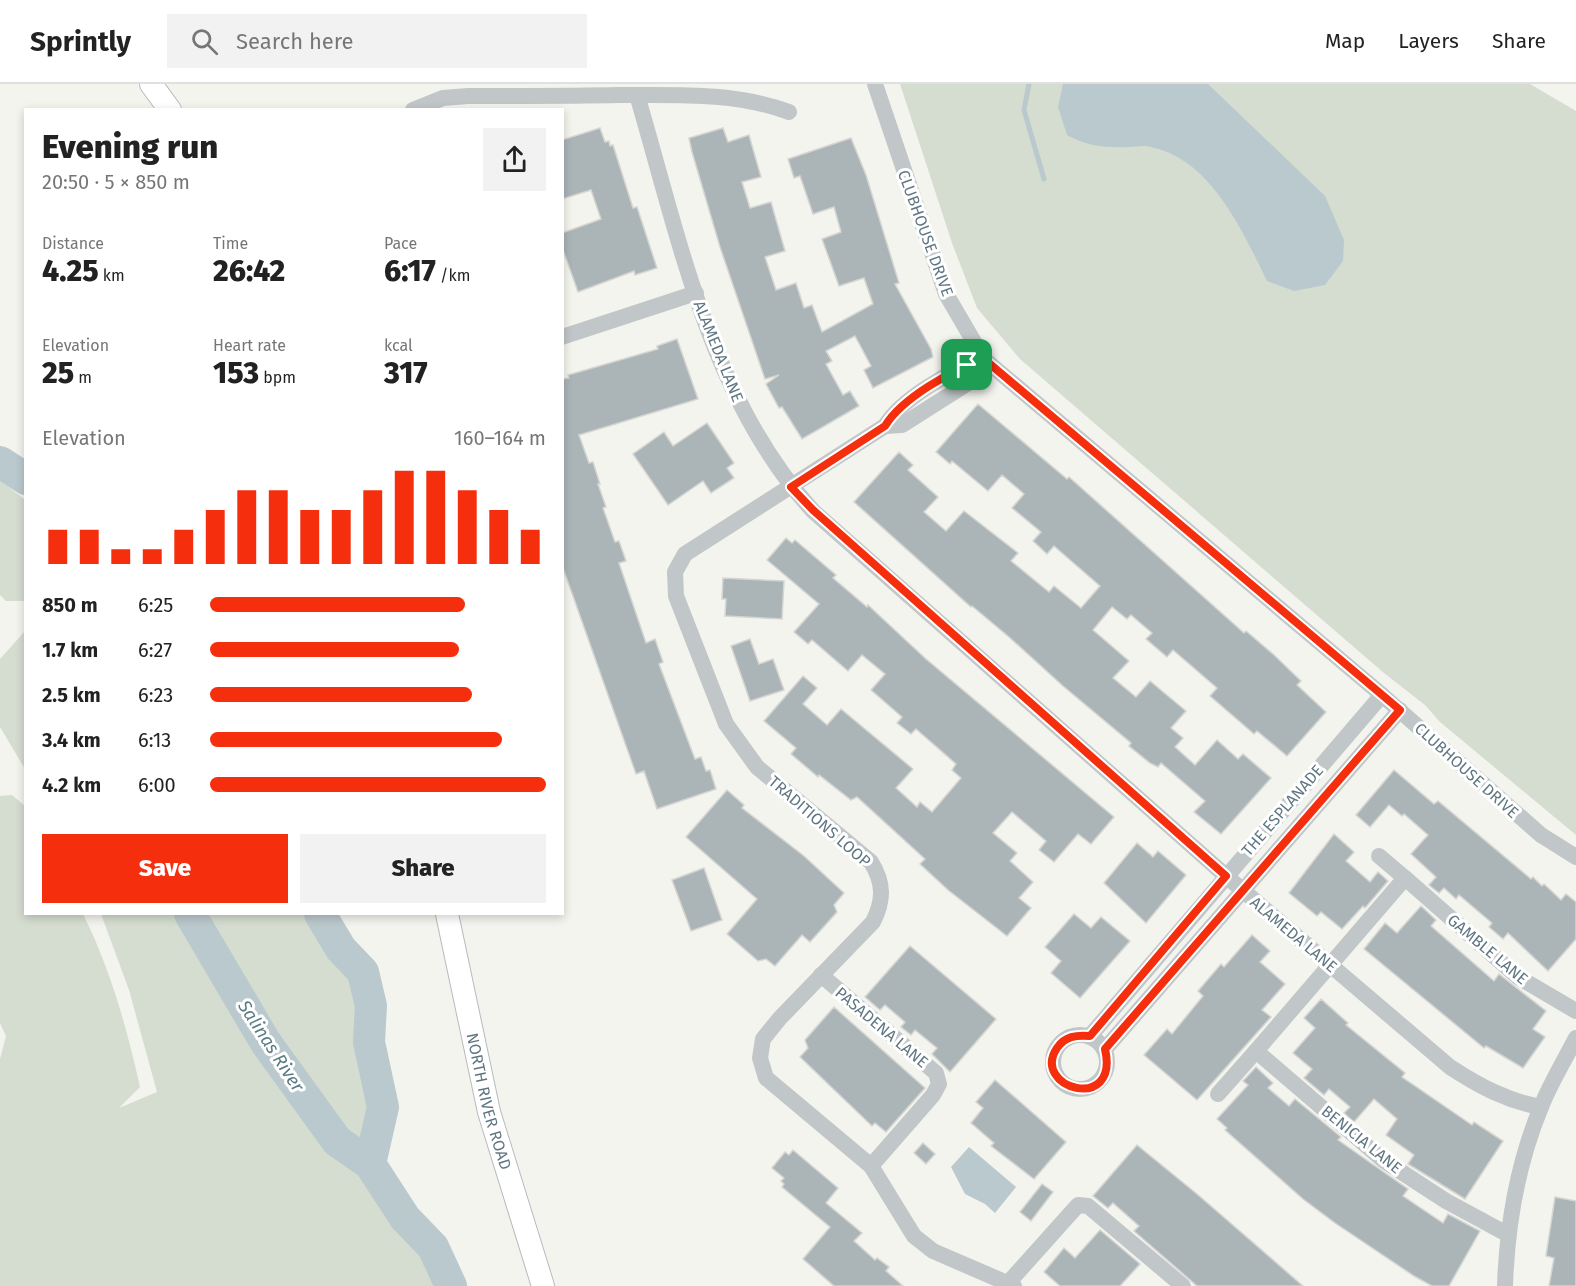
<!DOCTYPE html>
<html lang="en">
<head>
<meta charset="utf-8">
<style>
  body { margin:0; font-family:"Fira Sans",sans-serif; background:#f2f2f2; color:#222; height:100vh; display:flex; flex-direction:column; font-size:22px; white-space:nowrap }
  * { box-sizing:border-box; margin:0 }
  p { font-size:20px; color:#767676 }
  .icon { flex:none; width:33px; height:33px; fill:none; stroke:currentColor; stroke-width:2; stroke-linecap:round; stroke-linejoin:round }
  .map { position:relative; flex:1; overflow:hidden }
  .panel { position:absolute; left:24px; top:24px; width:540px; height:807px; display:flex; flex-direction:column; background:#fff; border-radius:0px; box-shadow:0 3px 9px #0003 }
  .panel>* { flex:none }
  .pin { position:absolute; display:grid; place-items:center; width:51px; height:51px; color:#fff; margin:-26px; border-radius:12px; box-shadow:0 3px 9px #0006 }
  .round { display:grid; place-items:center; flex:none; width:63px; height:63px; border-radius:0px; background:#f2f2f2 }
  .headline { display:flex; align-items:center; justify-content:space-between; height:102px; padding:0 18px }
  h1 { font-size:33px; font-weight:800; line-height:45px }
  .metrics { display:grid; grid-template-columns:repeat(3,1fr); gap:9px; height:102px; padding:6px 18px }
  .metrics div { display:grid; align-content:center }
  .metrics b { font-size:30px; font-weight:800 }
  .metrics small { font-size:16px; font-weight:400 }
  .metrics p { font-size:16px }
  .chart { height:168px; padding:12px 18px }
  .chart p { display:flex; justify-content:space-between }
  .chart svg { width:100%; height:108px; margin-top:6px; stroke:#f52f0e; stroke-width:6 }
  .action { display:flex; gap:12px; margin-top:auto; padding:12px 18px }
  .action a { flex:1; height:69px; border-radius:0px; background:#f52f0e; color:#fff; font-size:24px; font-weight:800; line-height:69px; text-align:center }
  .action a+a { background:#f2f2f2; color:#222 }
  ul { padding:0 18px; list-style:none; font-size:20px }
  li { display:grid; grid-template-columns:96px 72px 1fr; align-items:center; height:45px }
  li i { height:15px; border-radius:8px; background:#f52f0e }
  header { display:flex; align-items:center; gap:36px; box-sizing:border-box; height:84px; padding:0 30px; background:#fff; border-bottom:2px solid #e0e0e0 }
  header strong { font-size:28px }
  nav { display:flex; gap:33px; margin-inline-start:auto; font-size:21px }
  .search { width:420px; height:54px; background:#f2f2f2; display:flex; align-items:center; gap:15px; box-sizing:border-box; padding:0 21px; border-radius:0px; color:#767676; font-size:22px }
  .map>svg:first-child { display:block }
  .green { fill:#d5dcd0 }
  .water { fill:#bac9cd }
  .lines { fill:none; stroke-linecap:round; stroke-linejoin:round }
  .stream { stroke:#bac9cd; stroke-width:5 }
  .river { stroke:#bac9cd; stroke-width:32 }
  .building { fill:#abb5b8; stroke:#d5d5d2; stroke-width:1.5 }
  .secondary-casing { stroke:#b5bbbf; stroke-width:24 }
  .minor { stroke:#c1c6c8; stroke-width:16 }
  .secondary { stroke:#fff; stroke-width:22 }
  .route-casing { stroke:#fff; stroke-width:12 }
  .route { stroke:#f52f0e; stroke-width:8 }
  .labels { text-anchor:middle; stroke-width:6; stroke-linejoin:round; paint-order:stroke }
  .street-label { font-size:16px; fill:#607783; stroke:#fff }
  .water-label { font-size:18px; font-style:italic; fill:#5b7b82; stroke:#fff }
</style>
</head>
<body>
<header>
<strong>Sprintly</strong>
<div class="search"><svg class="icon" aria-label="search" viewBox="0 0 24 24"><circle cx="10" cy="10" r="6"/><path d="M15 15l6 6"/></svg>Search here</div>
<nav><a>Map</a><a>Layers</a><a>Share</a></nav>
</header>
<div class="map">
<svg width="1576" height="1202" viewBox="0 0 1576 1202">
  <rect width="100%" height="100%" fill="#f4f4ef"/>
  <g class="green">
    <polygon points="900,0 1530,0 1576,27 1576,751 1440,638 1425,621 1384,589 1020,275 977,224 952,159"/>
    <polygon points="0,396 25,416 25,517 6,517 0,511"/>
    <polygon points="25,547 25,685 0,643 0,575"/>
    <path d="M12,711L25,722L26,830H83C110,884 127,944 140,1003L119,1024L157,1008L129,906L101,830H311L334,869L353,889L363,917L362,965L371,1001V1041L360,1078L381,1114L406,1149L427,1171L441,1202H0V975L6,952L0,939V712Z"/>
  </g>
  <g class="water">
    <path d="M1063,0H1208L1325,112L1344,156L1343,177L1325,201L1294,207L1267,197C1243,148 1211,75 1151,63C1145,61 1136,63 1129,63C1105,64 1087,62 1067,51L1058,23Z"/>
    <polygon points="969,1063 1016,1103 995,1129 985,1120 965,1110 951,1083"/>
  </g>
  <g class="lines">
    <polyline class="stream" points="1029,0 1024,26 1044,95"/>
    <g class="river">
      <polyline points="0,378 26,395"/>
      <polyline points="190,830 266,959 337,1057 370,1080"/>
      <polyline points="320,830 341,865 363,888 371,922 369,958 383,1023 370,1080 405,1134 433,1163 451,1202"/>
    </g>
  </g>
  <g class="building">
    <polygon points="600,44 605,58 609,57 610,62 613,61 633,124 637,123 657,184 635,191 634,187 578,208 562,163 562,149 601,135 591,106 562,115 562,56"/>
    <polygon points="723,44 728,58 749,51 761,93 742,98 750,124 771,118 785,167 765,173 776,206 796,199 804,224 812,221 822,248 873,220 864,194 839,202 822,155 841,148 834,123 813,130 800,92 794,94 788,75 851,54 866,91 899,199 895,200 931,265 933,273 873,304 864,286 871,282 855,252 826,267 832,277 826,280 843,311 850,307 859,322 802,355 782,323 779,324 766,300 779,291 765,295 720,163 692,68 689,54"/>
    <polygon points="677,255 698,315 579,351 589,379 593,378 600,400 598,400 606,423 603,424 615,458 619,457 626,477 619,479 646,559 655,555 663,578 659,580 695,675 701,673 706,687 710,686 716,705 657,725 644,687 636,690 562,481 562,295 569,294 568,291 658,265 657,262"/>
    <polygon points="978,320 1067,395 1069,393 1244,549 1246,547 1273,570 1301,597 1297,601 1326,628 1287,672 1257,647 1254,650 1210,612 1217,604 1173,566 1167,573 1146,555 1152,549 1131,531 1127,535 1112,523 1093,546 1129,577 1113,594 1136,613 1150,597 1186,627 1171,644 1183,654 1175,663 1195,681 1217,656 1238,675 1243,670 1271,694 1221,750 1194,728 1205,717 1161,679 1158,683 1150,679 1129,662 1131,659 1063,602 1009,553 972,522 971,523 854,418 899,368 913,381 908,386 938,413 924,428 946,447 964,427 1018,469 1011,477 1049,508 1054,502 1081,524 1100,502 1054,462 1047,470 1033,457 1041,448 1012,424 1024,410 1002,391 988,407 952,377 950,380 936,368"/>
    <polygon points="707,339 734,379 727,384 734,394 711,409 703,397 668,421 633,370 664,348 673,362"/>
    <polygon points="786,454 792,459 795,456 836,491 833,494 867,523 868,521 926,575 1114,733 1091,760 1078,750 1054,778 1039,766 1046,757 1012,728 993,749 1017,769 1010,777 1033,798 1019,814 1031,824 1007,852 948,806 920,780 925,775 857,713 851,716 819,691 818,693 791,670 796,664 764,637 803,592 817,604 803,620 827,641 841,625 913,685 896,704 917,723 920,718 932,728 961,694 952,686 956,680 916,645 911,650 897,639 902,633 871,606 885,590 862,571 848,587 812,556 808,560 794,548 819,520 767,476"/>
    <polygon points="723,494 784,497 782,535 725,532 726,515 722,515"/>
    <polygon points="750,555 759,580 773,575 784,606 750,617 731,562"/>
    <polygon points="1394,686 1434,720 1438,717 1531,795 1533,793 1542,802 1544,800 1561,816 1566,810 1576,818 1576,855 1548,887 1508,849 1503,855 1489,843 1492,839 1459,811 1456,815 1444,804 1439,809 1429,801 1436,793 1411,770 1428,751 1404,730 1402,732 1389,721 1370,743 1356,731"/>
    <polygon points="727,706 744,721 742,724 804,772 844,809 834,821 837,828 810,858 802,851 775,882 766,875 758,877 727,850 757,815 686,753"/>
    <polygon points="1334,750 1354,768 1346,777 1370,798 1378,788 1388,797 1365,824 1363,822 1342,845 1321,828 1317,832 1289,809"/>
    <polygon points="1137,759 1153,773 1158,767 1186,791 1146,839 1104,799"/>
    <polygon points="704,784 722,836 691,847 672,796"/>
    <polygon points="1421,822 1436,836 1431,842 1494,897 1499,890 1546,927 1533,945 1545,953 1523,984 1486,962 1484,964 1364,865 1385,839 1397,849"/>
    <polygon points="1074,830 1091,844 1101,833 1130,857 1080,914 1051,889 1061,877 1045,863"/>
    <polygon points="1252,851 1270,867 1260,878 1285,900 1262,926 1271,933 1197,1016 1144,971 1167,945 1172,950 1203,912 1198,907 1221,880 1224,883"/>
    <polygon points="910,862 996,935 950,988 932,970 937,964 915,946 911,951 901,943 905,938 885,921 880,926 865,913"/>
    <polygon points="1321,915 1348,939 1346,941 1405,989 1402,993 1472,1041 1474,1038 1503,1057 1465,1115 1408,1080 1414,1071 1386,1051 1397,1035 1374,1015 1354,1038 1344,1029 1350,1023 1329,1005 1324,1011 1304,994 1312,985 1293,969 1315,944 1304,934"/>
    <polygon points="834,923 925,1004 886,1048 875,1039 872,1042 800,973 808,964 805,956"/>
    <polygon points="1256,983 1273,999 1268,1004 1289,1022 1295,1015 1341,1053 1338,1056 1408,1105 1403,1112 1443,1139 1448,1130 1480,1147 1449,1202 1432,1202 1414,1192 1335,1139 1303,1115 1225,1046 1227,1044 1217,1035 1248,1001 1243,997"/>
    <polygon points="995,996 1066,1058 1034,1095 991,1062 994,1059 971,1039 983,1024 976,1018"/>
    <polygon points="923,1059 935,1070 926,1080 914,1069"/>
    <polygon points="1137,1061 1197,1110 1303,1202 1197,1202 1134,1147 1139,1142 1113,1119 1108,1124 1093,1112"/>
    <polygon points="793,1066 838,1104 826,1119 862,1149 854,1157 875,1176 877,1174 889,1183 886,1187 903,1202 834,1202 803,1175 830,1143 782,1103 784,1100 781,1097 784,1094 772,1084 785,1068 789,1071"/>
    <polygon points="1042,1100 1053,1108 1031,1137 1020,1128"/>
    <polygon points="1555,1113 1576,1117 1576,1202 1549,1202 1554,1174 1546,1172"/>
    <polygon points="1100,1146 1140,1180 1120,1202 1060,1202 1044,1188 1064,1164 1075,1174"/>
  </g>
  <g class="lines">
    <defs>
      <g id="secondary">
        <polyline points="151,0 170,26"/>
        <path id="s1" d="M447,830L489,1028L543,1202"/>
      </g>
    </defs>
    <use href="#secondary" class="secondary-casing"/>
    <g class="minor">
      <polyline points="875,0 946,210 984,275 1382,611 1541,751 1576,773"/>
      <path d="M637,11C679,153 710,314 813,427L1226,792L1450,983C1479,1002 1507,1017 1541,1023"/>
      <path d="M413,26L443,14L468,12C519,12 570,12 620,11C678,11 735,8 789,28"/>
      <polyline points="562,253 696,209"/>
      <path d="M984,275C952,286 902,314 885,342L685,470L675,488L676,512L726,640L757,683L871,778C884,799 884,816 873,838L780,934L763,955L760,974L766,994L871,1082L914,1152L933,1167L1014,1202"/>
      <polyline points="885,342 902,341 976,294 984,275"/>
      <polyline points="1379,772 1405,794"/>
      <polyline points="821,891 936,989 939,1000 933,1011 871,1082"/>
      <circle cx="1080" cy="978" r="27"/>
      <polyline points="1090,952 1382,611"/>
      <polyline points="1105,965 1400,626"/>
      <polyline points="1218,1010 1256,967"/>
      <polyline points="1507,1150 1446,1117 1383,1076 1256,967 1405,794 1518,893 1576,927"/>
      <polyline points="1009,1198 1078,1121 1088,1122 1183,1202"/>
      <path d="M1505,1202C1507,1140 1517,1081 1541,1023C1550,1000 1564,977 1576,954"/>
    </g>
    <use href="#secondary" class="secondary"/>
  </g>
  <g class="lines">
    <defs>
      <path id="route" d="M984,275L1400,626L1105,965C1120,1030 1030,1004 1057,964C1065,952 1076,951 1090,952L1226,792L813,426L791,403L885,342C902,314 952,286 984,275Z"/>
    </defs>
    <use href="#route" class="route-casing"/>
    <use href="#route" class="route"/>
  </g>
  <g class="labels">
    <g class="street-label">
      <text transform="translate(926 149) rotate(70)" y="6">CLUBHOUSE DRIVE</text>
      <text transform="translate(719 267) rotate(68)" y="6">ALAMEDA LANE</text>
      <text transform="translate(1467 686) rotate(42)" y="6">CLUBHOUSE DRIVE</text>
      <text transform="translate(1282 726) rotate(-49)" y="6">THE ESPLANADE</text>
      <text transform="translate(820 737) rotate(41)" y="6">TRADITIONS LOOP</text>
      <text transform="translate(1294 850) rotate(40)" y="6">ALAMEDA LANE</text>
      <text transform="translate(1488 865) rotate(40)" y="6">GAMBLE LANE</text>
      <text transform="translate(882 943) rotate(40)" y="6">PASADENA LANE</text>
      <text dy="6" stroke="none"><textPath href="#s1" startOffset="192">NORTH RIVER ROAD</textPath></text>
      <text transform="translate(1362 1055) rotate(39)" y="6">BENICIA LANE</text>
    </g>
    <g class="water-label">
      <text transform="translate(271 962) rotate(57)" y="6">Salinas River</text>
    </g>
  </g>
</svg>
<div class="pin" style="left:967px;top:281px;background:#1e9e55"><svg class="icon" aria-label="arrive" viewBox="0 0 24 24"><path d="M6 21V4h12l-3 4 3 4H6"/></svg></div>
<section class="panel">
<div class="headline"><div><h1>Evening run</h1><p>20:50 · 5 × 850 m</p></div><a class="round"><svg class="icon" aria-label="share" viewBox="0 0 24 24"><path d="M12 15V3M7 8l5-5 5 5M5 13v7h14v-7"/></svg></a></div>
<div class="metrics">
<div><p>Distance</p><b>4.25<small> km</small></b></div>
<div><p>Time</p><b>26:42</b></div>
<div><p>Pace</p><b>6:17<small> /km</small></b></div>
</div>
<div class="metrics">
<div><p>Elevation</p><b>25<small> m</small></b></div>
<div><p>Heart rate</p><b>153<small> bpm</small></b></div>
<div><p>kcal</p><b>317</b></div>
</div>
<div class="chart"><p><span>Elevation</span>160–164 m</p>
<svg viewBox="0 0 160 44" preserveAspectRatio="none"><path d="M5 44V30M15 44V30M25 44V38M35 44V38M45 44V30M55 44V22M65 44V14M75 44V14M85 44V22M95 44V22M105 44V14M115 44V6M125 44V6M135 44V14M145 44V22M155 44V30"/></svg>
</div>
<ul>
<li><b>850 m</b>6:25<i style="width:76%"></i></li>
<li><b>1.7 km</b>6:27<i style="width:74%"></i></li>
<li><b>2.5 km</b>6:23<i style="width:78%"></i></li>
<li><b>3.4 km</b>6:13<i style="width:87%"></i></li>
<li><b>4.2 km</b>6:00<i style="width:100%"></i></li>
</ul>
<div class="action"><a>Save</a><a>Share</a></div>
</section>
</div>
</body>
</html>
